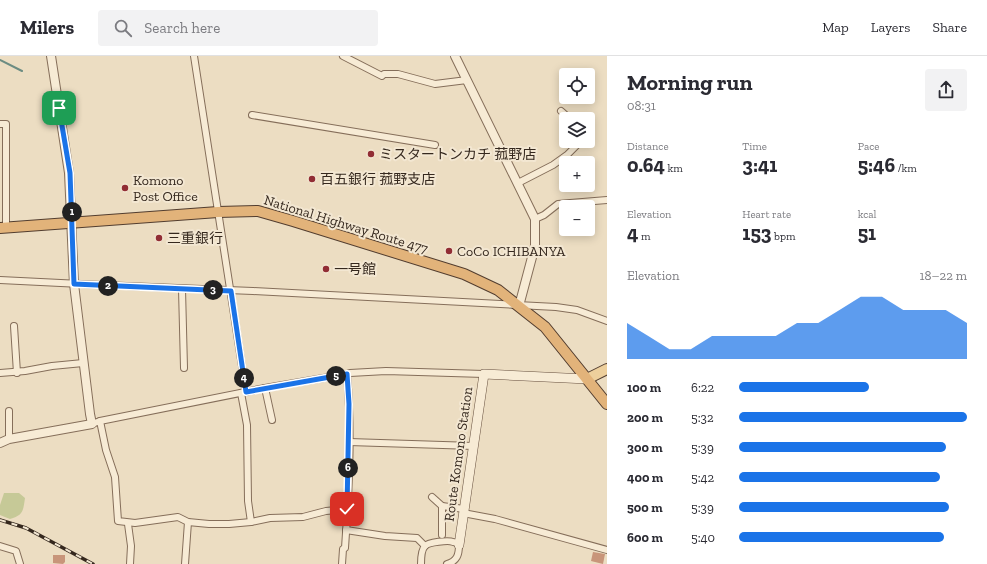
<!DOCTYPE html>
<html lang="en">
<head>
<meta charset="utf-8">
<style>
  body { margin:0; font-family:"Zilla Slab","Noto Sans JP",serif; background:#f2f2f3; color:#2b2b33; height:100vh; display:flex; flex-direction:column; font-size:15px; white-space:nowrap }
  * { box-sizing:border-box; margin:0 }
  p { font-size:13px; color:#7c7c81 }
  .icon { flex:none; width:22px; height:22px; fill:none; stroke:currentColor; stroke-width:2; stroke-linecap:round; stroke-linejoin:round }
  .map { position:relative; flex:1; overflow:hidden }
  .side { display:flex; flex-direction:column; background:#fff; width:380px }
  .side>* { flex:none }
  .tools { position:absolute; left:559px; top:12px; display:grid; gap:8px }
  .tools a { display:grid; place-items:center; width:36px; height:36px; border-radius:4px; background:#fff; box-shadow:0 2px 10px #0003; font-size:20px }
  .pin { position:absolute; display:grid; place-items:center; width:34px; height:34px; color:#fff; margin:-17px; border-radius:8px; box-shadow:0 2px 6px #0006 }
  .km { position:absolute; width:20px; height:20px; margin:-10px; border-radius:50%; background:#222; color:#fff; font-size:11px; line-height:20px; text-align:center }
  .round { display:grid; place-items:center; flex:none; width:42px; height:42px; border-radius:4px; background:#f2f2f3 }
  .headline { display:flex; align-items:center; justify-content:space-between; height:68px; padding:0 20px }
  h1 { font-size:22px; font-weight:700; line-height:30px }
  .metrics { display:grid; grid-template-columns:repeat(3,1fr); gap:6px; height:68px; padding:4px 20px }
  .metrics div { display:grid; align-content:center }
  .metrics b { font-size:20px; font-weight:700 }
  .metrics small { font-size:11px; font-weight:400 }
  .metrics p { font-size:11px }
  .chart { height:112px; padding:8px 20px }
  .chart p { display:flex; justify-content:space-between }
  .chart svg { width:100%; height:72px; margin-top:4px; fill:#1a73e8; opacity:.7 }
  ul { padding:0 20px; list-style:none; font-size:13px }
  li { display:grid; grid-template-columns:64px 48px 1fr; align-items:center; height:30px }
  li i { height:10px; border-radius:5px; background:#1a73e8 }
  header { display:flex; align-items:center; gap:24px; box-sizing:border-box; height:56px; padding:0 20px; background:#fff; border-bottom:1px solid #e1e1e2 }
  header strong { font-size:19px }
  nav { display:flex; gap:22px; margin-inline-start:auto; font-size:14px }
  .search { width:280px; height:36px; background:#f2f2f3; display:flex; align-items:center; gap:10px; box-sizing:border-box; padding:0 14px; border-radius:4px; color:#7c7c81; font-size:15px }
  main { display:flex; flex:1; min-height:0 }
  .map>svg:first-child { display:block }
  .green { fill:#c6c997 }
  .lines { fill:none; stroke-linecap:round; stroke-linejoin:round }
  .stream { stroke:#6c8c82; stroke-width:2 }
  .building { fill:#c8957a }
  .minor-casing { stroke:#856e5a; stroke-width:8 }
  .tertiary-casing { stroke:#856e5a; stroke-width:10 }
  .secondary-casing { stroke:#664f3e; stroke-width:10 }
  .primary-casing { stroke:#523d2f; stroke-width:12 }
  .trunk-casing { stroke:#523d2f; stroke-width:12 }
  .minor { stroke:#f7ebd5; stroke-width:6 }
  .tertiary { stroke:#f7ebd5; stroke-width:8 }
  .secondary { stroke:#f7ebd5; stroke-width:9 }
  .primary { stroke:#edcf9c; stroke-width:10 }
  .trunk { stroke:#e2b37a; stroke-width:10 }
  .rail-casing { stroke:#35281e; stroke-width:3.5 }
  .rail { stroke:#f3e7d2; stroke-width:2; stroke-dasharray:6; stroke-linecap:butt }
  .route-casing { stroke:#fff; stroke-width:8 }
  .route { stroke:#1a73e8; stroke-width:5 }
  .poi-dot { fill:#912d34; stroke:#f3e7d2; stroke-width:1.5 }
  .labels { text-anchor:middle; stroke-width:4; stroke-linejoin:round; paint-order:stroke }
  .poi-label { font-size:14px; fill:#35281e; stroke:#f3e7d2; text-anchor:start }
  .street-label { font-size:14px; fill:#35281e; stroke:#f3e7d2 }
</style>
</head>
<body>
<header>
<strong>Milers</strong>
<div class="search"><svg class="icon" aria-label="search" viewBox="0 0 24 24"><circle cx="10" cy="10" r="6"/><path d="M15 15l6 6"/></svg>Search here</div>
<nav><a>Map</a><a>Layers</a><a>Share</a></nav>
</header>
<main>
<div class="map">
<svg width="607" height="508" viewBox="0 0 607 508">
  <rect width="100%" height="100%" fill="#ecddc2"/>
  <path class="green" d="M4,437H19L25,442C23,456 23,459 10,463L0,459V449Z"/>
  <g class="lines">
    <polyline class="stream" points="0,4 22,15"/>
  </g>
  <g class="building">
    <polygon points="593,496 605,498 603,508 591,505"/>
    <polygon points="53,499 65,499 65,506 63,508 53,507"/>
  </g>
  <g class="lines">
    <defs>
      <g id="minor">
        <polyline points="194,0 246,336"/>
        <polyline points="343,0 382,20 384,18 398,18 435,28 467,24"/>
        <polyline points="561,55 570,63"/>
        <polyline points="252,59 435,89"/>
        <polyline points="0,68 6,68 6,172"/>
        <polyline points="518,127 553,109 567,99 581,85"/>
        <polyline points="535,163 544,159 558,148 607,144"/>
        <polyline points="0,224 101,229 253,235 556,251 577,254 607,265"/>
        <polyline points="182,233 184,312"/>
        <polyline points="14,270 17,317"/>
        <polyline points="0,317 25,315 52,310 83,307"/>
        <polyline points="265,332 272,364"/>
        <polyline points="241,337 247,369 248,445 251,466"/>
        <polyline points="9,355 9,383"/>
        <polyline points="100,365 106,394 115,421 118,465 135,467 178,461 188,466 209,468 229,468 251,466 270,462 303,461 326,455 347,453"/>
        <polyline points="92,368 100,365 265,332 347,318 350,317 386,315 484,318"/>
        <polyline points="349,386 474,390"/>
        <polyline points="432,441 442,450 464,453"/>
        <polyline points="463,457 495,463 607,494"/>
        <polyline points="128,468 131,490 130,508"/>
        <polyline points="346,474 385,480 417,482 425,490"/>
        <polyline points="442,479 442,450"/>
        <polyline points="0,490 16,495 20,508"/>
        <polyline points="185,508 188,466"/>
        <path d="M342,508L343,493L345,492C349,434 352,376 347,318"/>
        <path d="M421,508C421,503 421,494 425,490C428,486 449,484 453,486C456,486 457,487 459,489C459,499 457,505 447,508"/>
      </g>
      <g id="tertiary">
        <polyline points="455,0 535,163 535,190 519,250"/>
        <polyline points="0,387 9,383 92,368 90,358 74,228 69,117 51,0"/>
      </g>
      <polyline id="secondary" points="459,489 484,318 587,323"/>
      <polyline id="primary" points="587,323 607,313"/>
      <polyline id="trunk" points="0,172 218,156 258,155 293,165 464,218 498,234 545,271 607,348"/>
    </defs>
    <use href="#minor" class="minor-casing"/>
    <use href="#tertiary" class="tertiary-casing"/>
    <use href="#secondary" class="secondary-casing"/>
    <use href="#primary" class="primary-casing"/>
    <use href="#trunk" class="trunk-casing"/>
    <use href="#minor" class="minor"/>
    <use href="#tertiary" class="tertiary"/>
    <use href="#secondary" class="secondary"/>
    <use href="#primary" class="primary"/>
    <use href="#trunk" class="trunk"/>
    <defs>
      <polyline id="rail" points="0,464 26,472 93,508"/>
    </defs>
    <use href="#rail" class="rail-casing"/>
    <use href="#rail" class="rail"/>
  </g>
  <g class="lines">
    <defs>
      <polyline id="route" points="59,52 70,117 74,228 231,235 246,336 347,318 349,348 347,453"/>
    </defs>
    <use href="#route" class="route-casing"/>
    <use href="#route" class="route"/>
  </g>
  <g class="poi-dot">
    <circle cx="371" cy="98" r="4"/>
    <circle cx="312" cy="123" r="4"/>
    <circle cx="125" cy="132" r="4"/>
    <circle cx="159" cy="182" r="4"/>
    <circle cx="449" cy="195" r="4"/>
    <circle cx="326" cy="213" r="4"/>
  </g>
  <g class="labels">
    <g class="poi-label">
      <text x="379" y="103">ミスタートンカチ 菰野店</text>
      <text x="320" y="128">百五銀行 菰野支店</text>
      <text x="133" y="129">Komono<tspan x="133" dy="16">Post Office</tspan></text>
      <text x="167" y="187">三重銀行</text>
      <text x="457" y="200">CoCo ICHIBANYA</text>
      <text x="334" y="218">一号館</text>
    </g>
    <g class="street-label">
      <text transform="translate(346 168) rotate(17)" y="5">National Highway Route 477</text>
      <text transform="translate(458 398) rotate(-82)" y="5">Route Komono Station</text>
    </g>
  </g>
</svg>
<div class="tools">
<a><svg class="icon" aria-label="locate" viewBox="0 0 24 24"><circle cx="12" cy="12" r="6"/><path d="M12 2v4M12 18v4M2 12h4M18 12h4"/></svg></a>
<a><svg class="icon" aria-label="layers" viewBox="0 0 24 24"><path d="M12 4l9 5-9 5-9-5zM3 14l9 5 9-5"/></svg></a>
<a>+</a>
<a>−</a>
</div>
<div class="pin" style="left:59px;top:52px;background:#1e9e55"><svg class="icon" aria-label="arrive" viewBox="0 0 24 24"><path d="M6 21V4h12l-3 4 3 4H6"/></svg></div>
<div class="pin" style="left:347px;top:453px;background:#d93025"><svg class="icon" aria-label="check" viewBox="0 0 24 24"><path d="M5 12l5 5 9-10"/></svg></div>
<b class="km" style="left:72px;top:156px">1</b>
<b class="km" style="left:108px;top:230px">2</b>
<b class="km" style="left:213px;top:234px">3</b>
<b class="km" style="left:244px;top:322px">4</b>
<b class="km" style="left:336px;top:320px">5</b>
<b class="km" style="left:348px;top:412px">6</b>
</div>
<section class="side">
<div class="headline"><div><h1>Morning run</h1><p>08:31</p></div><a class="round"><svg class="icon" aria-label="share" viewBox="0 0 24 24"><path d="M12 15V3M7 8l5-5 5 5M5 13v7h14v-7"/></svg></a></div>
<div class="metrics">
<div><p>Distance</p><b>0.64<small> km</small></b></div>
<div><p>Time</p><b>3:41</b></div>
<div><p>Pace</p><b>5:46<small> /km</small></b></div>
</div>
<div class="metrics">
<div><p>Elevation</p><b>4<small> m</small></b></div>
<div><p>Heart rate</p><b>153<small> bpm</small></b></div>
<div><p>kcal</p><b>51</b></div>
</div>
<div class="chart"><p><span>Elevation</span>18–22 m</p>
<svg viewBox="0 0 160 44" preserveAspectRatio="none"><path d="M0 44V22L10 30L20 38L30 38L40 30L50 30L60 30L70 30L80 22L90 22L100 14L110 6L120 6L130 14L140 14L150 14L160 22V44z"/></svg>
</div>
<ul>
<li><b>100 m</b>6:22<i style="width:57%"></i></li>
<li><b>200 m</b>5:32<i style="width:100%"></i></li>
<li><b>300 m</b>5:39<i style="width:91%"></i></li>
<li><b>400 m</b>5:42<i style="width:88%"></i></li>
<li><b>500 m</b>5:39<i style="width:92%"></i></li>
<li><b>600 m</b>5:40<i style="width:90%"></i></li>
</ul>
</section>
</main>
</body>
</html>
